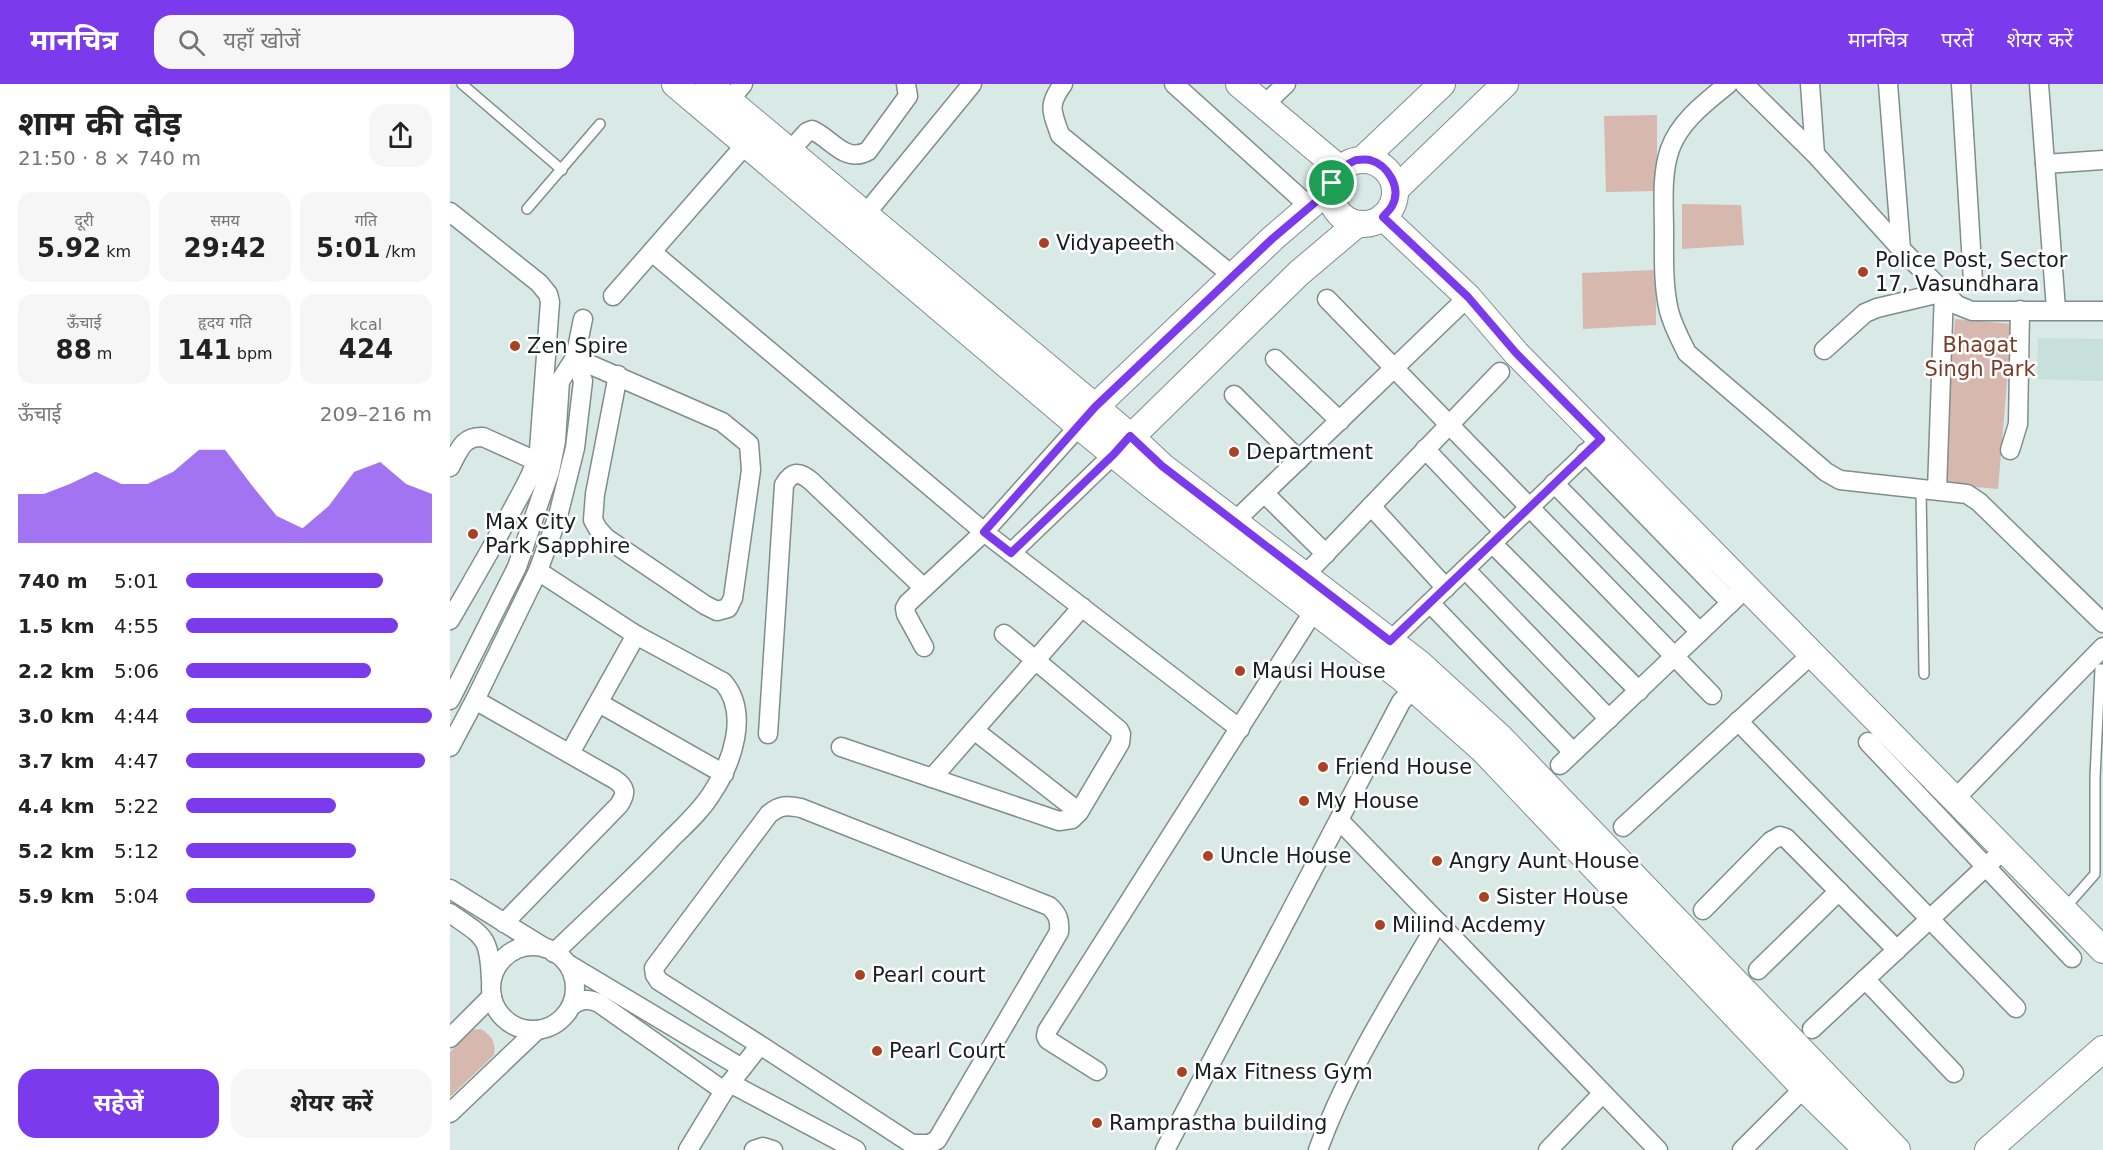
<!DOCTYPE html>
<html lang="hi">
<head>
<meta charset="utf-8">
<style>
  body { margin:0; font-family:"DejaVu Sans","Noto Sans Devanagari",sans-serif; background:#f6f6f6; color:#222; height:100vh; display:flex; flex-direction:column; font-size:22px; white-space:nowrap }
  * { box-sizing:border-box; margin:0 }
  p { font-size:20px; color:#767676 }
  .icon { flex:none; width:33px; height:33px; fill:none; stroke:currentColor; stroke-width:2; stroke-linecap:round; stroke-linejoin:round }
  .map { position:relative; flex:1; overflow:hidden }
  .panel { display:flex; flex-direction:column; background:#fff; width:450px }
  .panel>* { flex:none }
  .pin { position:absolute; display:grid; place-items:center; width:51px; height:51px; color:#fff; margin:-26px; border:3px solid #fff; border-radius:50%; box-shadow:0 2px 6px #0007 }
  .round { display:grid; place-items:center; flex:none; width:63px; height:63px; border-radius:18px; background:#f6f6f6 }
  .overview { display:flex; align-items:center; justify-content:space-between; height:102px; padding:0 18px }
  h1 { font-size:33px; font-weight:700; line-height:45px }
  .metrics { display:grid; grid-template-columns:repeat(3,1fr); gap:9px; height:102px; padding:6px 18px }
  .metrics div { display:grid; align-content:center; border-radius:15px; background:#f6f6f6; text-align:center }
  .metrics b { font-size:26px; font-weight:700 }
  .metrics small { font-size:16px; font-weight:400 }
  .metrics p { font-size:16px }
  .chart { height:168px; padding:12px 18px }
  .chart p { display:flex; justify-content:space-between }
  .chart svg { width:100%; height:108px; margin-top:6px; fill:#7c3aed; opacity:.7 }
  .cta { display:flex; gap:12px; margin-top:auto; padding:12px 18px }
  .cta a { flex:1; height:69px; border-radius:18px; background:#7c3aed; color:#fff; font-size:24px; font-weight:700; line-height:69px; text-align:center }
  .cta a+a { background:#f6f6f6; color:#222 }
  ul { padding:0 18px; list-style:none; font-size:20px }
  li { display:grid; grid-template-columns:96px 72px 1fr; align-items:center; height:45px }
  li i { height:15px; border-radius:8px; background:#7c3aed }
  header { display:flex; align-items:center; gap:36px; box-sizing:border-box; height:84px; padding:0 30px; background:#7c3aed; color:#fff }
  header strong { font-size:28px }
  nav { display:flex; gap:33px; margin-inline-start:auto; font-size:21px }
  .search { width:420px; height:54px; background:#f6f6f6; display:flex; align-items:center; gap:15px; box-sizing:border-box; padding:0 21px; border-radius:18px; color:#767676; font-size:22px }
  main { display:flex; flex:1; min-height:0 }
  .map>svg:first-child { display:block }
  .built { fill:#c7e0db }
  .green { fill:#d7b8af }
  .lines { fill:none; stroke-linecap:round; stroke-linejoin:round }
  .lane-casing { stroke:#7f8e8b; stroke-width:12 }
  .street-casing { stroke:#7f8e8b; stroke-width:21 }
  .secondary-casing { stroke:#7f8e8b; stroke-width:28 }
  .lane { stroke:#fff; stroke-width:9 }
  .street { stroke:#fff; stroke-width:18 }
  .secondary { stroke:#fff; stroke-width:26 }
  .route-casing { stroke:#fff; stroke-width:12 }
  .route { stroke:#7c3aed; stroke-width:8 }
  .poi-dot { fill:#a94122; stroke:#fff; stroke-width:2 }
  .labels { text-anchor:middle; stroke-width:5; stroke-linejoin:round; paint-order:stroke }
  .poi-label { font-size:21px; fill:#191f1e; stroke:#fff; text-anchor:start }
  .park-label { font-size:21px; fill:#793c2a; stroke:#fff }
</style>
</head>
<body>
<header>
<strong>मानचित्र</strong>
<div class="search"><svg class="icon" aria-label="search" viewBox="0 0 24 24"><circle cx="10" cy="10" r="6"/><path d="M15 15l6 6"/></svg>यहाँ खोजें</div>
<nav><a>मानचित्र</a><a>परतें</a><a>शेयर करें</a></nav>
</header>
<main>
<section class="panel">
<div class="overview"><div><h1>शाम की दौड़</h1><p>21:50 · 8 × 740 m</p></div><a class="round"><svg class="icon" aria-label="share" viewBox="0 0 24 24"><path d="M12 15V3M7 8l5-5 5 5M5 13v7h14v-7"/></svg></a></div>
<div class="metrics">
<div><p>दूरी</p><b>5.92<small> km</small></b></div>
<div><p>समय</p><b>29:42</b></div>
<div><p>गति</p><b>5:01<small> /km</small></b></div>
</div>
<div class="metrics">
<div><p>ऊँचाई</p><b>88<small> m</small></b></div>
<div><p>हृदय गति</p><b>141<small> bpm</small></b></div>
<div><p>kcal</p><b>424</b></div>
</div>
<div class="chart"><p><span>ऊँचाई</span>209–216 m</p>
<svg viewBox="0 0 160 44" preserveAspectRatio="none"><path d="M0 44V24L10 24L20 20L30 15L40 20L50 20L60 15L70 6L80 6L90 20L100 33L110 38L120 29L130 15L140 11L150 20L160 24V44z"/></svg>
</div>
<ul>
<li><b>740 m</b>5:01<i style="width:80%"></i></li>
<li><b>1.5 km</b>4:55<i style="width:86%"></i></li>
<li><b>2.2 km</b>5:06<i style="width:75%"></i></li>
<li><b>3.0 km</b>4:44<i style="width:100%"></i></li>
<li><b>3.7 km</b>4:47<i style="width:97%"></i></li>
<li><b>4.4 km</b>5:22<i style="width:61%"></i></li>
<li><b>5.2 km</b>5:12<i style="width:69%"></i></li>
<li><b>5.9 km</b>5:04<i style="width:77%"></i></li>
</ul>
<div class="cta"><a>सहेजें</a><a>शेयर करें</a></div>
</section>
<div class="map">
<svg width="1653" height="1066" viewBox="0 0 1653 1066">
  <rect width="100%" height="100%" fill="#d9e9e6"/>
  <polygon class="built" points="1588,254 1653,255 1653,297 1587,295"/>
  <g class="green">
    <polygon points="1207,31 1207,107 1156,108 1154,32"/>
    <polygon points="1232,120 1291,121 1294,161 1232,165"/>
    <polygon points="1206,186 1206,241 1133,245 1132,189"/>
    <polygon points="1505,235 1562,240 1548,405 1491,400"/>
    <path d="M31,945C42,952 46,958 44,971L0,1013V968L23,946Z"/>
  </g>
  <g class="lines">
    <defs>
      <g id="lane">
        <polyline points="12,0 112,86"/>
        <polyline points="77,125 150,40"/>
        <polyline points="1471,406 1474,590"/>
        <polyline points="1615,824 1645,790 1645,694 1650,585 1653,585"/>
      </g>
      <g id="street">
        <path d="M613,0C597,22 602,27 610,51L783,192"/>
        <polyline points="724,0 860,123"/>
        <path d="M1278,0C1256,18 1230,37 1220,65C1211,91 1214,121 1214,148C1214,174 1213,201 1219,227C1223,242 1230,255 1237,269L1376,388L1390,396L1517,410L1529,418L1653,539"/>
        <polyline points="1294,0 1365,70 1451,165 1507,221 1522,227 1653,227"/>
        <polyline points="1360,0 1365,70"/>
        <polyline points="1438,0 1451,165"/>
        <polyline points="1511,0 1523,197"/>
        <polyline points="1589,0 1606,225"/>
        <polyline points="279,17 293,0"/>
        <polyline points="814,21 836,0"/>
        <path d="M339,68L357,48L362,46C381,54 395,80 418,67L458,12L456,0"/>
        <polyline points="1595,80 1653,76"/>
        <path d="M0,128L89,199L98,210L100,218L89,366C84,389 71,409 60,430C41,466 20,501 0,536"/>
        <polyline points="409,138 522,0"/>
        <polyline points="202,168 534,448 790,645"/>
        <polyline points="163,212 303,52"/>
        <polyline points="877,215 1262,611"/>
        <polyline points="1374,266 1415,229 1427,224 1494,208 1487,406"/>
        <polyline points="125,274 272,338 299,360 301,386 283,514 278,524 267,527 255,521 156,454 148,445 143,436 145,410 168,291"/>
        <polyline points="825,275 890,337"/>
        <polyline points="784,311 849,376"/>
        <polyline points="975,365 1054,448"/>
        <polyline points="1560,366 1568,340 1570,226"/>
        <polyline points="1135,369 1281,519"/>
        <path d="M0,383C9,367 12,352 33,353L95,381"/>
        <polyline points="1104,399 1250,548"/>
        <polyline points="814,409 876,470"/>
        <polyline points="921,422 996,504"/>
        <polyline points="785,437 1018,213"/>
        <polyline points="1042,459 1189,607"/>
        <polyline points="561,469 664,370"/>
        <polyline points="1015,485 1159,635"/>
        <path d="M88,487L186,551L273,598C300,629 282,679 262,709C251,727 234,742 219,757C182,796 142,832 104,869"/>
        <polyline points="855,491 1050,288"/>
        <polyline points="980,519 1123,668"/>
        <polyline points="940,557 1151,355"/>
        <polyline points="474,563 456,530 455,524 458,519 534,448 629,342"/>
        <polyline points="0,616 67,483 100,387 106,357 110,297 125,274 133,235"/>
        <path d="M25,616L164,695C176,703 177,709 169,721L54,839"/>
        <polyline points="149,619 274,690"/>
        <polyline points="1288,637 1566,924"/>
        <polyline points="524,646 629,728"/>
        <path d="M318,650L334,401C342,387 349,387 361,397L474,504"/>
        <polyline points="1418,658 1622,874"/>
        <polyline points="0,663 25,616 88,487 108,432 125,364 133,297 125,274"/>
        <polyline points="391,663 609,737 622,735 629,728 670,659 671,650 669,646 554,550"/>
        <polyline points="120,669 186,551"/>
        <polyline points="1110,681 1290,510"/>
        <polyline points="482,694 632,523"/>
        <polyline points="1505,715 1653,563"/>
        <polyline points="889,736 1208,1066"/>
        <polyline points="1173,743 1362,570"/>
        <polyline points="0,805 95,864"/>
        <polyline points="1253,826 1321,757 1330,752 1336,754 1447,866"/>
        <path d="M0,829C35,854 39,851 41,896"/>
        <circle cx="83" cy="904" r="42"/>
        <polyline points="118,880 292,984"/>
        <polyline points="1308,886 1389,807"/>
        <polyline points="1415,895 1504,989"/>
        <path d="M121,922C131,915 138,914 149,919L274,1007"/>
        <polyline points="1362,945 1544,775"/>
        <polyline points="0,954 42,912"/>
        <polyline points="647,987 598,956 596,952 597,947 870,517"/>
        <polyline points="280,999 406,1066"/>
        <polyline points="0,1029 87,946"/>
        <path d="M238,1066L274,1007L310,961L209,897L205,891L204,884L319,730C330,721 337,721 351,724L599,822C608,830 610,836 609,848L487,1056L479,1060H462L310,961"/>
        <polyline points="304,1066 313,1063 323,1066"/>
        <polyline points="715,1066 951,618 970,597"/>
        <path d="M868,1066C897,986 945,912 988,838"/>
        <polyline points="1098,1066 1153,1009"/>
        <polyline points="1292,1066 1361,997"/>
      </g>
      <g id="secondary">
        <polyline points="225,0 629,342 700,400 953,595 1033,666 1354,1004 1417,1066"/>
        <polyline points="259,0 680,352 712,382 969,579 1049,652 1447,1066"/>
        <polyline points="789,0 891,86"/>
        <polyline points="912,76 992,0"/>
        <circle cx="913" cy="108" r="32"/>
        <polyline points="945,106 1055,0"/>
        <polyline points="933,133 1018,213 1066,269 1653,866"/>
        <polyline points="635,335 645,323 822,155 881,104"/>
        <polyline points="670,364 849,189 907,140"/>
        <polyline points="1538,1066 1653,965"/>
      </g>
    </defs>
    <use href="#lane" class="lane-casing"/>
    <use href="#street" class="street-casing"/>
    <use href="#secondary" class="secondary-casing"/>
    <use href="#lane" class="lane"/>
    <use href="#street" class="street"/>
    <use href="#secondary" class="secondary"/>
  </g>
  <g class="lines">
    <defs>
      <path id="route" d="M906,76C910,76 916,75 920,76C938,81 952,104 942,122C940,126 936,129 933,133L1018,213L1066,269L1151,355L940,557L712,382L680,352L664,370L561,469L534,448L645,323L822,155L881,105L885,92L894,82Z"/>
    </defs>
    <use href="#route" class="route-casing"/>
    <use href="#route" class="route"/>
  </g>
  <g class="poi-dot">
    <circle cx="594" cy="159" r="6"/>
    <circle cx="1413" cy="188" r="6"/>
    <circle cx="65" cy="262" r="6"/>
    <circle cx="784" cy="368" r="6"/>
    <circle cx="23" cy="450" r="6"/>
    <circle cx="790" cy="587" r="6"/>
    <circle cx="873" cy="683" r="6"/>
    <circle cx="854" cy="717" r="6"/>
    <circle cx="758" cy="772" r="6"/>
    <circle cx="987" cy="777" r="6"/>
    <circle cx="1034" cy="813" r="6"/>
    <circle cx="930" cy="841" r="6"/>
    <circle cx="410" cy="891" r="6"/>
    <circle cx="427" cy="967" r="6"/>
    <circle cx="732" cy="988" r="6"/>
    <circle cx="647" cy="1039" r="6"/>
  </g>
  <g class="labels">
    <g class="poi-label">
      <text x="606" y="166">Vidyapeeth</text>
      <text x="1425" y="183">Police Post, Sector<tspan x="1425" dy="24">17, Vasundhara</tspan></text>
      <text x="77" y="269">Zen Spire</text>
      <text x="796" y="375">Department</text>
      <text x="35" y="445">Max City<tspan x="35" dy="24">Park Sapphire</tspan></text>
      <text x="802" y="594">Mausi House</text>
      <text x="885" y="690">Friend House</text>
      <text x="866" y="724">My House</text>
      <text x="770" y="779">Uncle House</text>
      <text x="999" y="784">Angry Aunt House</text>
      <text x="1046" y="820">Sister House</text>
      <text x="942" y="848">Milind Acdemy</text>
      <text x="422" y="898">Pearl court</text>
      <text x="439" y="974">Pearl Court</text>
      <text x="744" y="995">Max Fitness Gym</text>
      <text x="659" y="1046">Ramprastha building</text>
    </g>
    <g class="park-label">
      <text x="1530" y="268">Bhagat<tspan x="1530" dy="24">Singh Park</tspan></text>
    </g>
  </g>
</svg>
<div class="pin" style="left:882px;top:99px;background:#1e9e55"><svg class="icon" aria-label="arrive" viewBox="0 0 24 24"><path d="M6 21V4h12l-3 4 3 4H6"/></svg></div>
</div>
</main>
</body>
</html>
